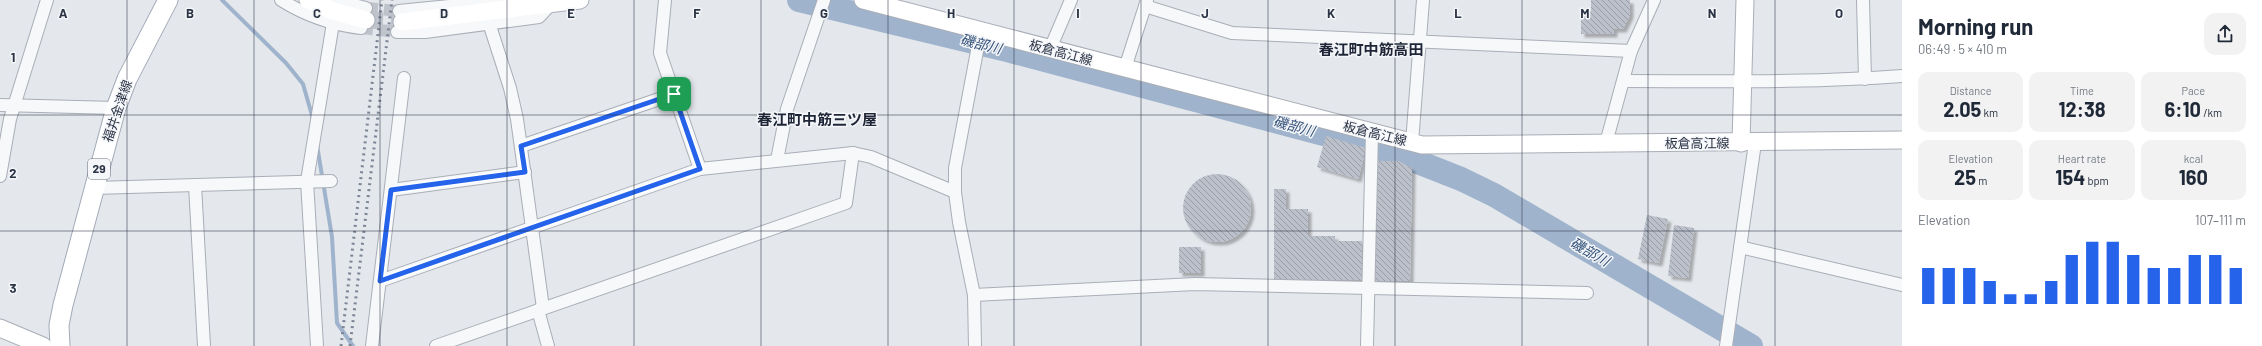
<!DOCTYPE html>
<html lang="en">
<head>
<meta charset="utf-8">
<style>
  body { margin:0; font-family:Barlow,"Noto Sans JP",sans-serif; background:#f2f2f3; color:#1f2937; height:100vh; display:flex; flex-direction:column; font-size:15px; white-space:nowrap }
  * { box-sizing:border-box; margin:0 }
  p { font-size:13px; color:#747a83 }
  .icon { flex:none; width:22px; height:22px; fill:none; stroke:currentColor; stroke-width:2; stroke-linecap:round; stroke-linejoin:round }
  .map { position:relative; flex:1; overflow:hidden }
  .details { display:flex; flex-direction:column; background:#fff; width:360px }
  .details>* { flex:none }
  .pin { position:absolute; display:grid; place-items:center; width:34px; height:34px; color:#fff; margin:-17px; border-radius:8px; box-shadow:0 2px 6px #0006 }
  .round { display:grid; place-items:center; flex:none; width:42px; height:42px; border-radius:12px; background:#f2f2f3 }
  .headline { display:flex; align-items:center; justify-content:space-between; height:68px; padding:0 16px }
  h1 { font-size:22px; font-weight:700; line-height:30px }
  .stats { display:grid; grid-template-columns:repeat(3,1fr); gap:6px; height:68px; padding:4px 16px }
  .stats div { display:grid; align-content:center; border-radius:10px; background:#f2f2f3; text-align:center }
  .stats b { font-size:20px; font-weight:700 }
  .stats small { font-size:11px; font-weight:400 }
  .stats p { font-size:11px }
  .chart { height:112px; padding:8px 16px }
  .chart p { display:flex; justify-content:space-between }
  .chart svg { width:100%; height:72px; margin-top:4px; stroke:#2563eb; stroke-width:6 }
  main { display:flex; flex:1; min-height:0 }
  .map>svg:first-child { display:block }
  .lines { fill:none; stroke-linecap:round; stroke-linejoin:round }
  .stream { stroke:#9fb4cc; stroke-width:4 }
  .river { stroke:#9fb4cc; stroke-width:24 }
  .building { fill:url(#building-back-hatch); filter:url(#shadow) }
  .street-tunnel { stroke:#bfc3cb; stroke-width:12; stroke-dasharray:12 6; stroke-linecap:butt }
  .secondary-tunnel { stroke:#bfc3cb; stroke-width:17; stroke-dasharray:17 8; stroke-linecap:butt }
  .street-casing { stroke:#a9aeb7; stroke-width:14 }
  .secondary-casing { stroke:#a9aeb7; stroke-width:19 }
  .primary-casing { stroke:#a3abb8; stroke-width:21 }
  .street { stroke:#f7f8fa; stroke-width:12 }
  .secondary { stroke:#fff; stroke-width:17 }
  .primary { stroke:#fff; stroke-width:19 }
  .rail { stroke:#7d8696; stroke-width:3; stroke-dasharray:2 4; stroke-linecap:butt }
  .route-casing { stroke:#fff; stroke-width:8 }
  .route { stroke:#2563eb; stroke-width:5 }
  .grid { fill:none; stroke:#2b3445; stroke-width:1; stroke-opacity:0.55 }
  .labels { text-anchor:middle; stroke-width:3; stroke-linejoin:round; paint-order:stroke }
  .shield { fill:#f4f6f9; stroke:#676e7b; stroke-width:1 }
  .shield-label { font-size:12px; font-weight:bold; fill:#2b3445 }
  .street-label { font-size:13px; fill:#2b3445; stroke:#f4f6f9 }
  .water-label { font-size:14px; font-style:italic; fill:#34527a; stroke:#f4f6f9 }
  .quarter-label { font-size:15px; font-weight:bold; fill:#1d2536; stroke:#f4f6f9 }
  .grid-label { font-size:13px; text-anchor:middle; font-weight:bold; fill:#2b3445; stroke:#f4f6f9; stroke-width:3; stroke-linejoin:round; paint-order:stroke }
</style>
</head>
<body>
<main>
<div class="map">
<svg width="1902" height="346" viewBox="0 0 1902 346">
  <defs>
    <pattern id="building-back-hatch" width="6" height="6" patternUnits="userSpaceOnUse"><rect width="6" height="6" fill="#bbc0ca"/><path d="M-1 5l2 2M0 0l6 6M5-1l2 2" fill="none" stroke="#989da6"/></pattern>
    <filter id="shadow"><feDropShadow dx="3.5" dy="3.5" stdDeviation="1" flood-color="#0004"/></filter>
  </defs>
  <rect width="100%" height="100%" fill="#e4e7ec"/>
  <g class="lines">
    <g class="stream">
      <polyline points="222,0 286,63 303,84 313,119"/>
      <polyline points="317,145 332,237 337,323 353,346"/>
    </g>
    <polyline class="river" points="799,0 1003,49 1395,153 1461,179 1494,195 1751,346"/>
  </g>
  <g class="building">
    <polygon points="1591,0 1630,0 1630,15 1623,29 1614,29 1614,34 1581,34 1581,11 1591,11"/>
    <polygon points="1326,136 1366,148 1358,179 1317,167"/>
    <polygon points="1375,161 1399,161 1412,168 1410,281 1373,281"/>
    <circle cx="1217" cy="208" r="34"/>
    <polygon points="1274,189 1286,189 1286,209 1308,209 1308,236 1335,236 1335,241 1362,241 1362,280 1274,280"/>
    <polygon points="1647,215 1668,219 1659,263 1638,259"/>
    <polygon points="1674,225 1694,228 1688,278 1668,276"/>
    <rect x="1179" y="247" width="22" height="26"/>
  </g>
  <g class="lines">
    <g class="street-tunnel">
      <polyline points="366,8 399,11"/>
      <polyline points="361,28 397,32"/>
    </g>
    <polyline class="secondary-tunnel" points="366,20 402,22"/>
    <defs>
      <g id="street">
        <path d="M281,0C305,15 333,25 361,28"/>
        <polyline points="333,0 366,8"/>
        <polyline points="665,0 660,53 700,169"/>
        <polyline points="1863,0 1865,79"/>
        <polyline points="1145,6 1232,33 1631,51"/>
        <polyline points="399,11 509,0"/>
        <polyline points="489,23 510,88 517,119 543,308"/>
        <polyline points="397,32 425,32 539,17 552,3 550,2"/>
        <polyline points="1050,49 1071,0"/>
        <polyline points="1125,68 1147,0"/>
        <path d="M1624,81C1716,81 1810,83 1902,76"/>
        <polyline points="0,105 116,108"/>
        <polyline points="1412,143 1423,0"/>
        <polyline points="1606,143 1631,51 1654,0"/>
        <polyline points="521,146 674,94"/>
        <polyline points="777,160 787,109 824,0"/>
        <polyline points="0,176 10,119 47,0"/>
        <polyline points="195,185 204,346"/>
        <polyline points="94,188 331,181"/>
        <polyline points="391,190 525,172"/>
        <polyline points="1740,247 1902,285"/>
        <polyline points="380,281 700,169 853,153 871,157 955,192"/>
        <polyline points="974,295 1195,284 1587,293"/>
        <polyline points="538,310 548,346"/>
        <polyline points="317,346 307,181 333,23"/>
        <polyline points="372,346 404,78"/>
        <polyline points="436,346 846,203 853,153"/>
        <polyline points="975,346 974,295 959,222 955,192 955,168 981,30"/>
        <polyline points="1367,346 1372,132"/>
        <polyline points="1726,346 1755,143"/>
      </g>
      <g id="secondary">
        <polyline points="308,0 333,11 366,20"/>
        <polyline points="863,0 1422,145 1902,140"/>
        <polyline points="402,22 580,0"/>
        <polyline points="1741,143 1745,0"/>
        <polyline points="0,328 43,346"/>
      </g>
      <polyline id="primary" points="60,346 59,325 63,305 116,108 127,79 168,0"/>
    </defs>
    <use href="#street" class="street-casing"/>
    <use href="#secondary" class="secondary-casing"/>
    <use href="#primary" class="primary-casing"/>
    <use href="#street" class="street"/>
    <use href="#secondary" class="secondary"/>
    <use href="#primary" class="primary"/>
    <g class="rail">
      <polyline points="341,346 382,0"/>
      <polyline points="350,346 392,0"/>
    </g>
  </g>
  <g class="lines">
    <defs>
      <polygon id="route" points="674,94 700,169 380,281 391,190 525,172 521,146"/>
    </defs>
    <use href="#route" class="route-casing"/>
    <use href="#route" class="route"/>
  </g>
  <path class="grid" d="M127,0V346M254,0V346M380,0V346M507,0V346M634,0V346M761,0V346M888,0V346M1014,0V346M1141,0V346M1268,0V346M1395,0V346M1522,0V346M1648,0V346M1775,0V346M0,115H1902M0,231H1902"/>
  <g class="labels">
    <rect class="shield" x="88" y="159" width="22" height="20" rx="3"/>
    <g class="shield-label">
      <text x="99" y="173">29</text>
    </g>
    <g class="street-label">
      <text transform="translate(1061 52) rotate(15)" y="5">板倉高江線</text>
      <text transform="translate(117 111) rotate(-71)" y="5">福井金津線</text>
      <text transform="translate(1375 133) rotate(14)" y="5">板倉高江線</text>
      <text x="1697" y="148">板倉高江線</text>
    </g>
    <g class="water-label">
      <text transform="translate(981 44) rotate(14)" y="5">磯部川</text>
      <text transform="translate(1294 126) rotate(15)" y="5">磯部川</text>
      <text transform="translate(1590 252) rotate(30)" y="5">磯部川</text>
    </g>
    <g class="quarter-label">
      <text x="1371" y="55">春江町中筋高田</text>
      <text x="817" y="125">春江町中筋三ツ屋</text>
    </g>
  </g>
  <g class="grid-label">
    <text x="63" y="18">A</text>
    <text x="190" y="18">B</text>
    <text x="317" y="18">C</text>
    <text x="444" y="18">D</text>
    <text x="571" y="18">E</text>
    <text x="697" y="18">F</text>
    <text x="824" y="18">G</text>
    <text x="951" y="18">H</text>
    <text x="1078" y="18">I</text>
    <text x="1205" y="18">J</text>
    <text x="1331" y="18">K</text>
    <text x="1458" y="18">L</text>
    <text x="1585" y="18">M</text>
    <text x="1712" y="18">N</text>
    <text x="1839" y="18">O</text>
    <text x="13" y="62">1</text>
    <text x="13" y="178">2</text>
    <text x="13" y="293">3</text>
  </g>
</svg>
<div class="pin" style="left:674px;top:94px;background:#1e9e55"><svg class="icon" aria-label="arrive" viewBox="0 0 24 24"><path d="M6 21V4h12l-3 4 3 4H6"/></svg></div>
</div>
<section class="details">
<div class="headline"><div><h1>Morning run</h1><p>06:49 · 5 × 410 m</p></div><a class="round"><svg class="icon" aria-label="share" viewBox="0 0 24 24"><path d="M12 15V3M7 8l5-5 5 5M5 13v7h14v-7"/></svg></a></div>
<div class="stats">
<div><p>Distance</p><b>2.05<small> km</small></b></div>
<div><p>Time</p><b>12:38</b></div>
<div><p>Pace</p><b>6:10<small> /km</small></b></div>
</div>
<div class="stats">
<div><p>Elevation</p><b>25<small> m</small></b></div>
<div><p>Heart rate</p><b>154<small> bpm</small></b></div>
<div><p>kcal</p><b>160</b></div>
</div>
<div class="chart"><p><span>Elevation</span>107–111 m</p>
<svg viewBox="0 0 160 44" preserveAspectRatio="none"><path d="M5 44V22M15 44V22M25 44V22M35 44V30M45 44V38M55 44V38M65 44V30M75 44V14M85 44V6M95 44V6M105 44V14M115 44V22M125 44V22M135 44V14M145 44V14M155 44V22"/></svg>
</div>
</section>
</main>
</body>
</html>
